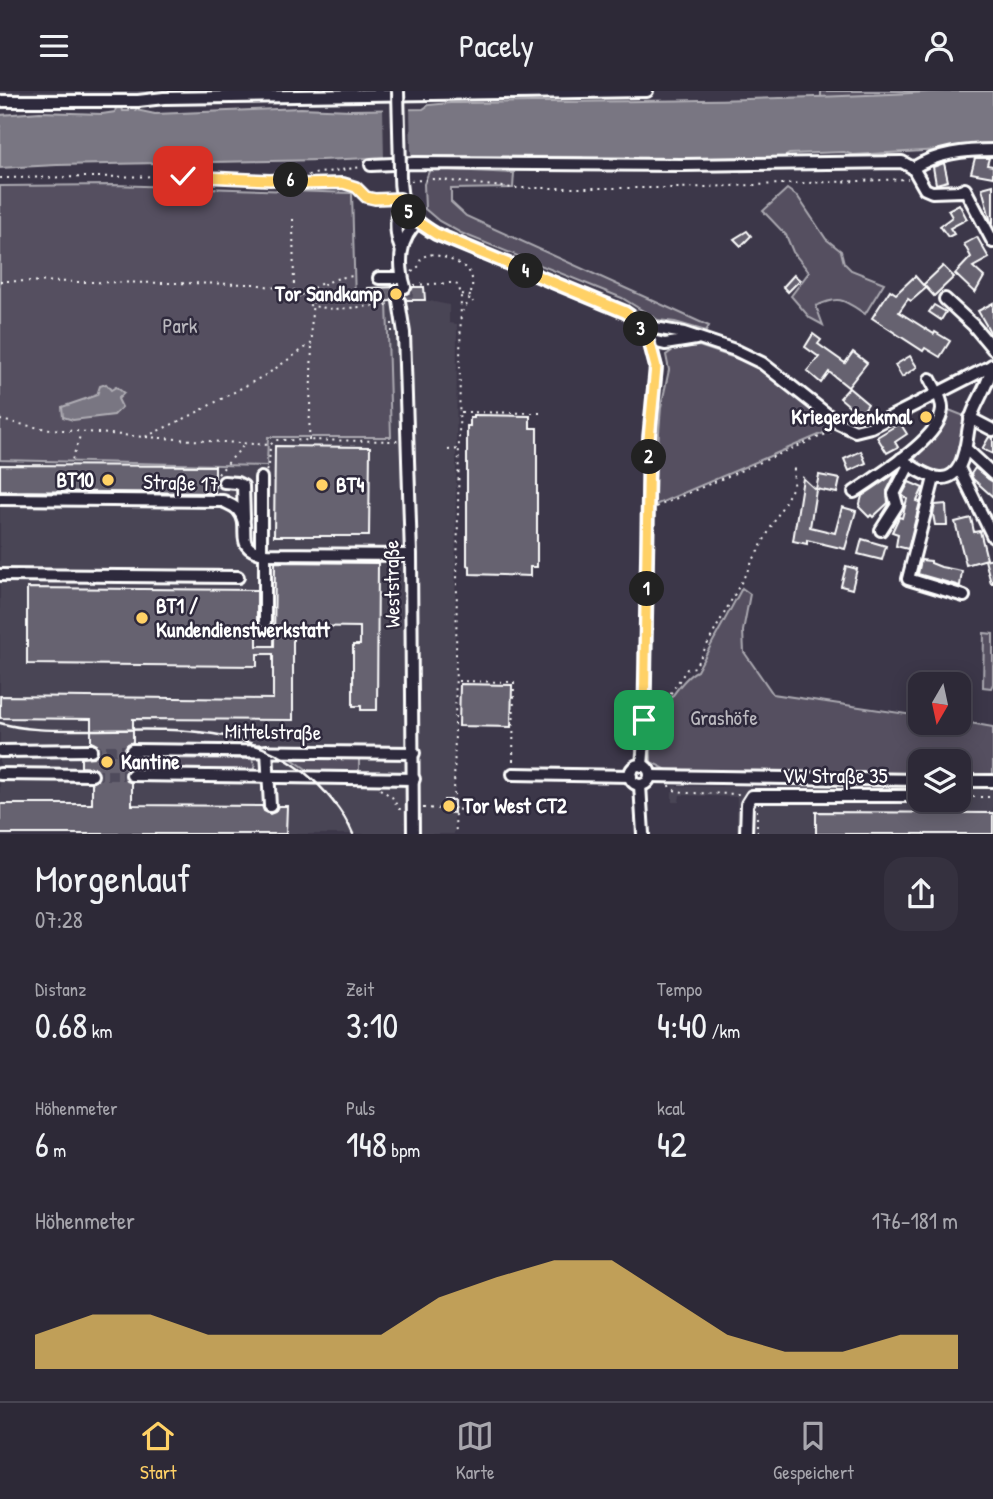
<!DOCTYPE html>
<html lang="de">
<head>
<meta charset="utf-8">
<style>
  body { margin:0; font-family:"Patrick Hand",sans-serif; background:#35313f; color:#f1f3f6; height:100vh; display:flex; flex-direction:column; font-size:26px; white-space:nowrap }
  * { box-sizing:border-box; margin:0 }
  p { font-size:23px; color:#a7a6ad }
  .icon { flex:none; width:38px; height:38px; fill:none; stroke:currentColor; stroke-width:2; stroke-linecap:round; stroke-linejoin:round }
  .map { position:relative; height:743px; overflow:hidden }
  .sheet { display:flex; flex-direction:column; background:#2d2937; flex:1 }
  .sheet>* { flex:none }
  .needle { width:46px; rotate:189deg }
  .controls { position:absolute; left:908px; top:581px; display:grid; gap:14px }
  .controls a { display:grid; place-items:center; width:63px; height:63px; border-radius:14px; background:#2d2937; box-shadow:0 4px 18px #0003,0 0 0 2px #484552; font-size:35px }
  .pin { position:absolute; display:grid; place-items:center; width:60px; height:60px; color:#fff; margin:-30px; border-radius:14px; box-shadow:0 4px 10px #0006 }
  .km { position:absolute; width:35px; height:35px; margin:-18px; border-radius:50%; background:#222; color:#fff; font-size:19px; line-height:35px; text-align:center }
  .round { display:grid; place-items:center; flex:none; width:74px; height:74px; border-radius:21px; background:#35313f }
  .summary { display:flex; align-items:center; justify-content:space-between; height:119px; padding:0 35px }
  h1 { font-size:38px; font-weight:600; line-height:52px }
  .metrics { display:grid; grid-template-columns:repeat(3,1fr); gap:10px; height:119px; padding:7px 35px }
  .metrics div { display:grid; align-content:center }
  .metrics b { font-size:35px; font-weight:600 }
  .metrics small { font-size:19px; font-weight:400 }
  .metrics p { font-size:19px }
  .chart { height:196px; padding:14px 35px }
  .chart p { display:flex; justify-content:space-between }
  .chart svg { width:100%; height:126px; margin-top:7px; fill:#ffd166; opacity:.7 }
  header { display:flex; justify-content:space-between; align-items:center; height:91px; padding:0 35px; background:#2d2937; font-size:32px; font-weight:600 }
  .menu { display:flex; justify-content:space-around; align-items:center; height:98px; border-top:2px solid #484552; background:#2d2937; font-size:19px; color:#a7a6ad }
  .menu a { display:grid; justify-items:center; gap:4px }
  .menu .active { color:#ffd166 }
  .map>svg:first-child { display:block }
  .built { fill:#494455 }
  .green { fill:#555060; stroke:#aaa8b0; stroke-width:2 }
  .water { fill:#797682; stroke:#afadb4; stroke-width:2 }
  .pier { fill:#3c3749 }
  .building { fill:#666270; stroke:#fff; stroke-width:2 }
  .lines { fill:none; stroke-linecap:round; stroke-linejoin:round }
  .minor-tunnel { stroke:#504b5b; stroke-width:10; stroke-dasharray:10 5; stroke-linecap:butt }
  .minor-casing { stroke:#fff; stroke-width:16 }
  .path { stroke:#fff; stroke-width:2; stroke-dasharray:2 5; stroke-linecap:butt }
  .minor { stroke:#2f2a3d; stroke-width:10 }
  .rail { stroke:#fff; stroke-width:2.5 }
  .minor-bridge-casing { stroke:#fff; stroke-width:16; stroke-linecap:butt }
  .minor-bridge { stroke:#2f2a3d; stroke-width:10 }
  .route-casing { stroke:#fff; stroke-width:14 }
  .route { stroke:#ffd166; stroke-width:9 }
  .poi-dot { fill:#ffd166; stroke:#2f2a3d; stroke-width:2.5 }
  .labels { text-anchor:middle; stroke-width:5; stroke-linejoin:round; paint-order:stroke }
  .poi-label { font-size:21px; font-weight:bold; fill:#fff; stroke:#2f2a3d; text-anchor:start }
  .park-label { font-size:21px; fill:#bbb9bf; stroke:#2f2a3d }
  .street-label { font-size:21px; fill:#fff; stroke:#2f2a3d }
</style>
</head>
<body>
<header><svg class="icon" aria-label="menu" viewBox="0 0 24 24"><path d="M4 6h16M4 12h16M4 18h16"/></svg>Pacely<svg class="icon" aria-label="person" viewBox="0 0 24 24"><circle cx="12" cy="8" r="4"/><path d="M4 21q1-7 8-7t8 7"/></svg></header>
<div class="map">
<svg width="993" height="743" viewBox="0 0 993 743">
  <rect width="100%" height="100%" fill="#3c3749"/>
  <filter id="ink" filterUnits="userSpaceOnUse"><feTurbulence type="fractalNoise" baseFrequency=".0143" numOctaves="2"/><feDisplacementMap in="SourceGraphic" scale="14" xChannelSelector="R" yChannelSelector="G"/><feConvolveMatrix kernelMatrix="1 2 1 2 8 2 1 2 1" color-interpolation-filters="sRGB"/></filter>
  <g filter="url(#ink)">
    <g class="built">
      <polygon points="0,0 295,0 0,4"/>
      <polygon points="113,94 352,102 355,211 425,209 449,214 449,232 457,233 454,743 0,743 0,95"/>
      <polygon points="672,695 920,696 920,709 959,709 959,697 993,697 993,743 737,743 737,706 680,704 679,711 672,711 672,701 674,701"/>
    </g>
    <g class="green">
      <polygon points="821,0 946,0 830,7 821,7"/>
      <polygon points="430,78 514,82 513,97 451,98 451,111 466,125 709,235 706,240 675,231 658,229 622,207 461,142 439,130 425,118 424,93"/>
      <polygon points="113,94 352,102 355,210 387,210 391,346 268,346 267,375 0,369 0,95"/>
      <path d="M787,98L798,106L826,148L841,160L844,172L851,179L884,192L865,223C844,209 840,204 816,215L823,234L810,227L791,205L809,181L793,161L786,144L763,120Z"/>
      <polygon points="699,255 744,270 764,280 822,322 829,332 826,341 653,415 661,316 669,279 666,264 676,257"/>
      <polygon points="949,319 967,326 957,372 947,383 932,385 913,371"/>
      <path d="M742,497L750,503L743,540L744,561L773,603L920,625V632L959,630L993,636V684H959V670H920V684L673,682L651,671C651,664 650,655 651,648C654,630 681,587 697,580Z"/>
      <polygon points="984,542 993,543 993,593 991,597 983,596"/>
      <polygon points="133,667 252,668 255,676 252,680 133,679"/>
      <polygon points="292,668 359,668 359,680 309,680"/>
    </g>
    <g class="water">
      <path d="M946,0H993V56L853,64L844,61L789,63L784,66L587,69L582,66L420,65L321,69L57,74L0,77V24L40,21L102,23L115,21L117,12H121L123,20H129V15H136V19L155,23L301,17L351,19L423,18L429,14L450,12C615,10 781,10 946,0Z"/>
      <polygon points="106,293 111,299 116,296 124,302 118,308 122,316 114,324 73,329 63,326 62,316 97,304 100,295"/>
    </g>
    <polygon class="pier" points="410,14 411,69 384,70 383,15"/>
    <g class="building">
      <polygon points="975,67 989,67 987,74 993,75 993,86 971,82"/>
      <polygon points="944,72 948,90 936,93 933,76"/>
      <polygon points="993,94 993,131 991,131 982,97"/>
      <polygon points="959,113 967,128 950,137 954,143 948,146 940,135 952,126 948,119"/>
      <polygon points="747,140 751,145 741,155 734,148"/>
      <polygon points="977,146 989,167 973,176 984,186 975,202 955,183 971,166 964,153"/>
      <polygon points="943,175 954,186 934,205 924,194 926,197 911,210 908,208 899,221 934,243 935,241 950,250 940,266 925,257 923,260 872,227 890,199 896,203 915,185 923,194"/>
      <polygon points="794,184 800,189 788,201 783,196"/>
      <polygon points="397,196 401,202 395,204 391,210 367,211 367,197"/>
      <polygon points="413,196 424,196 425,209 407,209 403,204 410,202"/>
      <polygon points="993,212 993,246 978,220"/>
      <polygon points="934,214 946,221 941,229 929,221"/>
      <polygon points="813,243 821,249 818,253 845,272 853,261 867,272 848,296 829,281 821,292 807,280 819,266 805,256"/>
      <polygon points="910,265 917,276 902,286 895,274"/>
      <polygon points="849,297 868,313 860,324 840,307"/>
      <polygon points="474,324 530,325 530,337 537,337 537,476 530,476 530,485 470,483 470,475 467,474 467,335 470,335 470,327 474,327"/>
      <polygon points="900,332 907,343 895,351 898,356 887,362 877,346"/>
      <polygon points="989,346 993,347 993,363 982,358"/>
      <polygon points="275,355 370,356 369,445 274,445"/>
      <polygon points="861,360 866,372 849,380 844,368"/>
      <polygon points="0,374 215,375 215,402 0,400"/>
      <polygon points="975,377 993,391 993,406 973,388 971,383"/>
      <polygon points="896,382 887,400 888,412 873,426 871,424 869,426 859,416 862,405"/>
      <polygon points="819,384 840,388 837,402 816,398"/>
      <polygon points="803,387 816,399 810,436 835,442 842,416 856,420 845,458 807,449 807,453 793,450"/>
      <polygon points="909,391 923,397 917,410 920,411 908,458 896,455 898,443 892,441 899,426 902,427 907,408 902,404"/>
      <polygon points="946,413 947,434 935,434 933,423 935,414"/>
      <polygon points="971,427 974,441 980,440 987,468 966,474 955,431"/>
      <polygon points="862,448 886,455 882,469 858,463"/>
      <polygon points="993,467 993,492 991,492 985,469"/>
      <polygon points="921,469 931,470 931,472 941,476 962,480 960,495 918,483"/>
      <polygon points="275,471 378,472 377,619 361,619 361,615 353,615 353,554 360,554 360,536 293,535 293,629 133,628 133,651 128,653 124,658 126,663 133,667 133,676 126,679 124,685 127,690 132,692 132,714 262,715 264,720 270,723 275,721 278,715 287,715 286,743 0,743 0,713 92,713 92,692 96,690 100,685 95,677 81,676 81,667 94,666 99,660 97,654 91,651 91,628 0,627 0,605 273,608 273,563 257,563 257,575 27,573 27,497 257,499 257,555 274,555"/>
      <polygon points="846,475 857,478 852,498 841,495"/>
      <polygon points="460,593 512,594 511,636 459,635"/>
      <polygon points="444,709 454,709 454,722 444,721"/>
      <polygon points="816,721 993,722 993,743 816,743"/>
    </g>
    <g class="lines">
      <g class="minor-tunnel">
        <polyline points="405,196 408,202 407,211"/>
        <polyline points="91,659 132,659"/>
        <polyline points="92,684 132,684"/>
      </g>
      <defs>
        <g id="minor">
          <polyline points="0,10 138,10 164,7 647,0"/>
          <polyline points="371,74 415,72 682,74 902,71 913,77 925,98 932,101 961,100 965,98 993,151"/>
          <path d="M913,77C937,62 965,59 993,59"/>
          <path d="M400,78C399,113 405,125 436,143L625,221L638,230L655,237L684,242L735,259L762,272L838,332L855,340L871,336L993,274"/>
          <path d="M400,107C396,125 394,141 401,158"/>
          <polyline points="379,187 402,187"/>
          <path d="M405,196C398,173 399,147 418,131"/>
          <polyline points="945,208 973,234 993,258"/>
          <polyline points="399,210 404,242 411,464 413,743"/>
          <polyline points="638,230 650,253 656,276 649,348 644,648 642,675"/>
          <polyline points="648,249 665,253 696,248"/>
          <polyline points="970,327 993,339"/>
          <polyline points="965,357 993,383"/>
          <path d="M901,368C924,384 954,404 964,362C968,350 967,337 972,324C977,309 991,289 992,274"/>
          <polyline points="959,377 993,446"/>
          <polyline points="934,387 908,488 964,505"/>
          <polyline points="224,391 237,392 243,395 244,427"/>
          <path d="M854,401C878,384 939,349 942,319C943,309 934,296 930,288"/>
          <path d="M0,408L223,410C229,413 235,415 238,419C254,437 230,457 265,463L411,464"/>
          <polyline points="881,439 897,414 894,403 909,374"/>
          <polyline points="261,462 261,387"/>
          <polyline points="0,484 238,486"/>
          <polyline points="265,531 265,463"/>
          <polyline points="132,659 414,662"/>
          <polyline points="0,660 91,659"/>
          <polyline points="267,660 270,715"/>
          <circle cx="640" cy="684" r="10"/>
          <polyline points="0,683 92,684"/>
          <polyline points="513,683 631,685"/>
          <polyline points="132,684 414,688"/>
          <polyline points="650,685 920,689"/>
          <polyline points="959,690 993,690"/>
          <polyline points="640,694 643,743"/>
          <polyline points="746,743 747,713 752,705 920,705"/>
        </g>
      </defs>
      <use href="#minor" class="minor-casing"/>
      <g class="path">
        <polyline points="0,87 183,85 269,89 286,88 300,93 350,93 366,105 389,108"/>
        <polyline points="287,87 361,76"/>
        <polyline points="411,90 432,88 513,97 679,97 908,88"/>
        <polyline points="293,128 294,199"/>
        <path d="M412,181L419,175L421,167L429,163C440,164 464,172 470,182C476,192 469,212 463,220"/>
        <polyline points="0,190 254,193 294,200 311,215 334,218 388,214"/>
        <polyline points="414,194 451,192 458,194 461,203 454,709 456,743"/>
        <polyline points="462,203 470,205 473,211"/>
        <polyline points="301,204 324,191"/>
        <polyline points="392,232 392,242 394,242"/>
        <polyline points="461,321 540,322"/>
        <path d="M0,329L40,337L145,346L192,324L269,282L312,252C311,214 308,188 354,185"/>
        <polyline points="146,346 270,354"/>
        <polyline points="309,349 312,253"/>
        <polyline points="448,359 460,358"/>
        <polyline points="70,375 81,342"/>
        <polyline points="266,380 269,375 270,354 276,349 399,350"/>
        <polyline points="218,383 244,354"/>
        <polyline points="656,416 831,341"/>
        <polyline points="458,590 514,591 513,673"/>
        <polyline points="654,633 664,612 687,578 695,576 793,396 794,377"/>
        <polyline points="669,694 670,699"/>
        <polyline points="380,698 392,706 399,718 403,718"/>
        <polyline points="674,699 688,702 743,703"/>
        <polyline points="959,706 993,706"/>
        <polyline points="925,712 951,712 954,709"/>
        <polyline points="423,717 468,719"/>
        <polyline points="757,719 757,743"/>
      </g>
      <use href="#minor" class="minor"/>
      <path class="rail" d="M0,632C24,639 49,639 74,639C156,640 236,628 304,681C323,696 344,721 353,743"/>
      <defs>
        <polyline id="minor-bridge" points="398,0 400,78"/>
      </defs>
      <use href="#minor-bridge" class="minor-bridge-casing"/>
      <use href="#minor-bridge" class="minor-bridge"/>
    </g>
  </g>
  <g class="lines" filter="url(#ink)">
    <defs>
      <polyline id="route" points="183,85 270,89 286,88 300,93 343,92 356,96 366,106 375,108 400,107 418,131 436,143 625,221 638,230 650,253 656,276 649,348 644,629"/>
    </defs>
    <use href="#route" class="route-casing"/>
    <use href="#route" class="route"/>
  </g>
  <g class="poi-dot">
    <circle cx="396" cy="203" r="7"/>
    <circle cx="926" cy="326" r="7"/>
    <circle cx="108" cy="389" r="7"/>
    <circle cx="322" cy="394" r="7"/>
    <circle cx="142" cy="527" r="7"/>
    <circle cx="107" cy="671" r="7"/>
    <circle cx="449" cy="715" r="7"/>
  </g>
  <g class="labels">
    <g class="poi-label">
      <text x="382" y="210" text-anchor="end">Tor Sandkamp</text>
      <text x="912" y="333" text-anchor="end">Kriegerdenkmal</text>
      <text x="94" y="396" text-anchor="end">BT10</text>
      <text x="336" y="401">BT4</text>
      <text x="156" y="522">BT1 /<tspan x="156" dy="24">Kundendienstwerkstatt</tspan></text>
      <text x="121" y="678">Kantine</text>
      <text x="463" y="722">Tor West CT2</text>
    </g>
    <g class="park-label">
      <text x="180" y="242">Park</text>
      <text x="724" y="634">Grashöfe</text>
    </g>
    <g class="street-label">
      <text transform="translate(181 392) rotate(2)" y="7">Straße 17</text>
      <text transform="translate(392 493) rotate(-91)" y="7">Weststraße</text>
      <text transform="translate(273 641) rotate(1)" y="7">Mittelstraße</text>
      <text x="835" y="692">VW Straße 35</text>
    </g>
  </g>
</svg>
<div class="controls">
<a><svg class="needle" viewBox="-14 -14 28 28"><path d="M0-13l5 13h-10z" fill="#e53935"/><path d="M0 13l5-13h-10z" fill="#a7a6ad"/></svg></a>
<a><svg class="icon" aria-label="layers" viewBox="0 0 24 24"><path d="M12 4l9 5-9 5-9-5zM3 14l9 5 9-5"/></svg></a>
</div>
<div class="pin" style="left:644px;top:629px;background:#1e9e55"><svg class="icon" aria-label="arrive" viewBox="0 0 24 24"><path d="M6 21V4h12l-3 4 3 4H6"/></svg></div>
<div class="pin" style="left:183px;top:85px;background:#d93025"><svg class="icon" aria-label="check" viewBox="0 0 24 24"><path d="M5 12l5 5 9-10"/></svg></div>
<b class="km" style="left:647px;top:498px">1</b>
<b class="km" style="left:649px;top:366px">2</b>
<b class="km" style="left:641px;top:238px">3</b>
<b class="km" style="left:526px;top:180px">4</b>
<b class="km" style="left:409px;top:121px">5</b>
<b class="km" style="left:291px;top:89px">6</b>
</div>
<section class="sheet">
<div class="summary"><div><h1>Morgenlauf</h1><p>07:28</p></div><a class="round"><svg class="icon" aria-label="share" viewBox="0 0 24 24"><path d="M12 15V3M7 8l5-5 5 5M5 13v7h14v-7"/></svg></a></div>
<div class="metrics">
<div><p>Distanz</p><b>0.68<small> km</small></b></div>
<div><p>Zeit</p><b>3:10</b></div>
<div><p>Tempo</p><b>4:40<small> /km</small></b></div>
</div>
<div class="metrics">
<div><p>Höhenmeter</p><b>6<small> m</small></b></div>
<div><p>Puls</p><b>148<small> bpm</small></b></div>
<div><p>kcal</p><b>42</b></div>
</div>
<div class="chart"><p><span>Höhenmeter</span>176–181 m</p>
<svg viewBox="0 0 160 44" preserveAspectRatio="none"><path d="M0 44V32L10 25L20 25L30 32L40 32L50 32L60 32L70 19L80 12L90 6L100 6L110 19L120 32L130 38L140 38L150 32L160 32V44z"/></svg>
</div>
</section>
<nav class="menu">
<a class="active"><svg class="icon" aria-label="home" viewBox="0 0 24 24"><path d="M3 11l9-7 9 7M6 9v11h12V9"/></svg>Start</a>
<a><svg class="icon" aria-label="map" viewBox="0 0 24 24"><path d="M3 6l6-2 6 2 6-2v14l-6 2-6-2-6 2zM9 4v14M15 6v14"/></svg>Karte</a>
<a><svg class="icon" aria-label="saved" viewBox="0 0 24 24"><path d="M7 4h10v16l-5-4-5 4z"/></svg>Gespeichert</a>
</nav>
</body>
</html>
